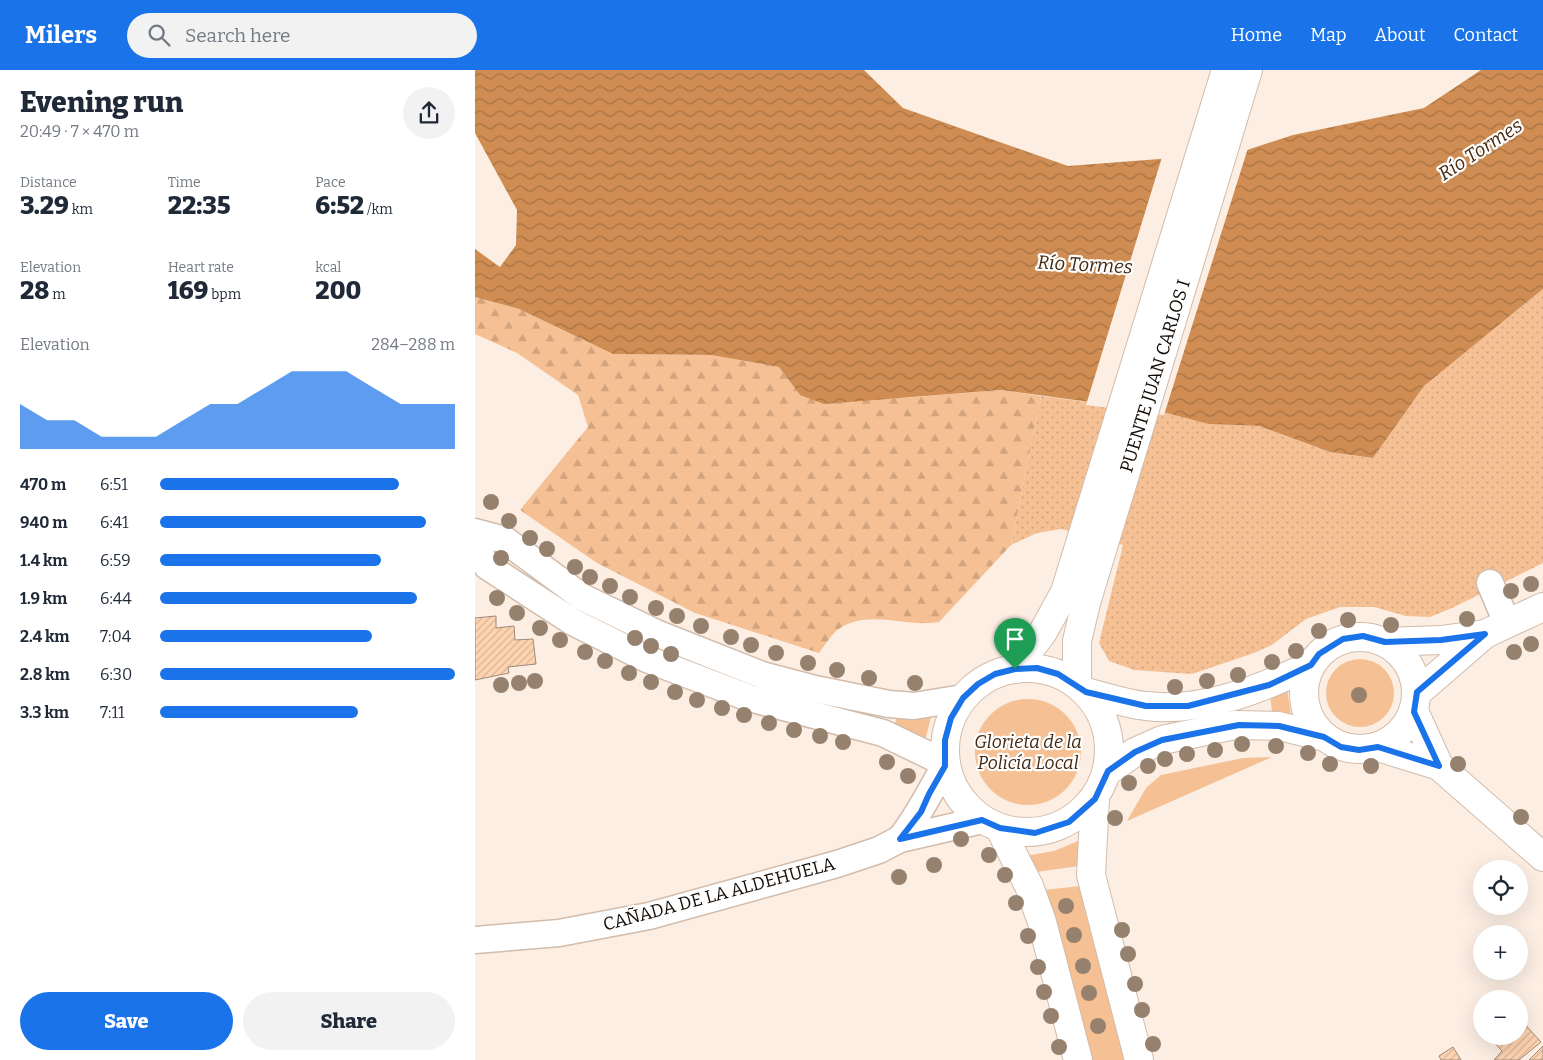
<!DOCTYPE html>
<html lang="en">
<head>
<meta charset="utf-8">
<style>
  body { margin:0; font-family:Bitter,serif; background:#f2f2f3; color:#1f2937; height:100vh; display:flex; flex-direction:column; font-size:19px; white-space:nowrap }
  * { box-sizing:border-box; margin:0 }
  p { font-size:16px; color:#747a83 }
  .icon { flex:none; width:28px; height:28px; fill:none; stroke:currentColor; stroke-width:2; stroke-linecap:round; stroke-linejoin:round }
  .map { position:relative; flex:1; overflow:hidden }
  .panel { display:flex; flex-direction:column; background:#fff; width:475px }
  .panel>* { flex:none }
  .tools { position:absolute; left:998px; top:790px; display:grid; gap:10px }
  .tools a { display:grid; place-items:center; width:55px; height:55px; border-radius:50%; background:#fff; box-shadow:0 5px 20px #0002; font-size:25px }
  .pin { position:absolute; display:grid; place-items:center; width:42px; height:42px; color:#fff; margin:-51px -21px; border-radius:50% 50% 50% 0; rotate:-45deg; box-shadow:0 0 5px #0007 }
  .pin .icon { rotate:45deg }
  .round { display:grid; place-items:center; flex:none; width:52px; height:52px; border-radius:26px; background:#f2f2f3 }
  .headline { display:flex; align-items:center; justify-content:space-between; height:85px; padding:0 20px }
  h1 { font-size:28px; font-weight:800; line-height:38px }
  .figures { display:grid; grid-template-columns:repeat(3,1fr); gap:8px; height:85px; padding:5px 20px }
  .figures div { display:grid; align-content:center }
  .figures b { font-size:25px; font-weight:800 }
  .figures small { font-size:14px; font-weight:400 }
  .figures p { font-size:14px }
  .chart { height:140px; padding:10px 20px }
  .chart p { display:flex; justify-content:space-between }
  .chart svg { width:100%; height:90px; margin-top:5px; fill:#1a73e8; opacity:.7 }
  .primary-button { display:flex; gap:10px; margin-top:auto; padding:10px 20px }
  .primary-button a { flex:1; height:58px; border-radius:30px; background:#1a73e8; color:#fff; font-size:20px; font-weight:800; line-height:58px; text-align:center }
  .primary-button a+a { background:#f2f2f3; color:#1f2937 }
  ul { padding:0 20px; list-style:none; font-size:16px }
  li { display:grid; grid-template-columns:80px 60px 1fr; align-items:center; height:38px }
  li i { height:12px; border-radius:6px; background:#1a73e8 }
  header { display:flex; align-items:center; gap:30px; box-sizing:border-box; height:70px; padding:0 25px; background:#1a73e8; color:#fff }
  header strong { font-size:24px }
  nav { display:flex; gap:28px; margin-inline-start:auto; font-size:18px }
  .search { width:350px; height:45px; background:#f2f2f3; display:flex; align-items:center; gap:12px; box-sizing:border-box; padding:0 18px; border-radius:28px; color:#747a83; font-size:19px }
  main { display:flex; flex:1; min-height:0 }
  .map>svg:first-child { display:block }
  .grass { fill:url(#grass-dots) }
  .forest { fill:url(#forest-firs) }
  .garden { fill:#f5c094 }
  .water { fill:url(#water-waves) }
  .pier { fill:#fceee3 }
  .building { fill:url(#building-hatch); stroke:#9e8a79 }
  .lines { fill:none; stroke-linecap:round; stroke-linejoin:round }
  .minor-casing { stroke:#d2bcab; stroke-width:29 }
  .major-casing { stroke:#d2bcab; stroke-width:30 }
  .minor { stroke:#fff; stroke-width:26 }
  .major { stroke:#fff; stroke-width:28 }
  .tree { fill:#96816e }
  .route-casing { stroke:#fff; stroke-width:10 }
  .route { stroke:#1a73e8; stroke-width:6 }
  .labels { text-anchor:middle; stroke-width:4.5; stroke-linejoin:round; paint-order:stroke }
  .street-label { font-size:18px; fill:#130c06; stroke:#fefefe }
  .park-label { font-size:18px; font-style:italic; fill:#43270e; stroke:#fefefe }
  .water-label { font-size:19px; font-style:italic; fill:#452910; stroke:#fefefe }
</style>
</head>
<body>
<header>
<strong>Milers</strong>
<div class="search"><svg class="icon" aria-label="search" viewBox="0 0 24 24"><circle cx="10" cy="10" r="6"/><path d="M15 15l6 6"/></svg>Search here</div>
<nav><a>Home</a><a>Map</a><a>About</a><a>Contact</a></nav>
</header>
<main>
<section class="panel">
<div class="headline"><div><h1>Evening run</h1><p>20:49 · 7 × 470 m</p></div><a class="round"><svg class="icon" aria-label="share" viewBox="0 0 24 24"><path d="M12 15V3M7 8l5-5 5 5M5 13v7h14v-7"/></svg></a></div>
<div class="figures">
<div><p>Distance</p><b>3.29<small> km</small></b></div>
<div><p>Time</p><b>22:35</b></div>
<div><p>Pace</p><b>6:52<small> /km</small></b></div>
</div>
<div class="figures">
<div><p>Elevation</p><b>28<small> m</small></b></div>
<div><p>Heart rate</p><b>169<small> bpm</small></b></div>
<div><p>kcal</p><b>200</b></div>
</div>
<div class="chart"><p><span>Elevation</span>284–288 m</p>
<svg viewBox="0 0 160 44" preserveAspectRatio="none"><path d="M0 44V22L10 30L20 30L30 38L40 38L50 38L60 30L70 22L80 22L90 14L100 6L110 6L120 6L130 14L140 22L150 22L160 22V44z"/></svg>
</div>
<ul>
<li><b>470 m</b>6:51<i style="width:81%"></i></li>
<li><b>940 m</b>6:41<i style="width:90%"></i></li>
<li><b>1.4 km</b>6:59<i style="width:75%"></i></li>
<li><b>1.9 km</b>6:44<i style="width:87%"></i></li>
<li><b>2.4 km</b>7:04<i style="width:72%"></i></li>
<li><b>2.8 km</b>6:30<i style="width:100%"></i></li>
<li><b>3.3 km</b>7:11<i style="width:67%"></i></li>
</ul>
<div class="primary-button"><a>Save</a><a>Share</a></div>
</section>
<div class="map">
<svg width="1068" height="990" viewBox="0 0 1068 990">
  <defs>
    <pattern id="grass-dots" width="8" height="8" patternUnits="userSpaceOnUse" patternTransform="scale(1.25)"><rect width="8" height="8" fill="#f5c094"/><path d="M2 2h.1M6 6h.1" fill="none" stroke="#d1a47e" stroke-width="1.8" stroke-linecap="round"/></pattern>
    <pattern id="forest-firs" width="22" height="20" patternUnits="userSpaceOnUse" patternTransform="scale(1.25)"><rect width="22" height="20" fill="#f5c094"/><path d="M5 1l3.5 6h-7zM16 11l3.5 6h-7z" fill="#d1a47e"/></pattern>
    <pattern id="water-waves" width="16" height="10" patternUnits="userSpaceOnUse" patternTransform="scale(1.25)"><rect width="16" height="10" fill="#cf8d53"/><path d="M0 5q4-4 8 0t8 0" fill="none" stroke="#a77243"/></pattern>
    <pattern id="building-hatch" width="6" height="6" patternUnits="userSpaceOnUse" patternTransform="scale(1.25)"><rect width="6" height="6" fill="#fdd3b0"/><path d="M-1 1l2-2M0 6l6-6M5 7l2-2" fill="none" stroke="#d8b496"/></pattern>
  </defs>
  <rect width="100%" height="100%" fill="#fceee3"/>
  <polygon class="grass" points="1068,219 1068,493 977,538 955,547 931,546 899,537 865,537 831,549 797,575 779,583 717,604 659,600 634,591 624,573 648,475 586,459 562,463 536,475 566,326 688,342 733,354 784,356 855,382 898,388 949,316"/>
  <path class="forest" d="M0,227L44,239L138,284L236,285L304,297L325,325L429,328L526,320L566,326L536,475L464,552C430,558 391,537 361,561C355,567 349,576 344,583L220,543L122,493L45,440L113,357L103,325L42,283L0,264Z"/>
  <g class="garden">
    <circle cx="885" cy="623" r="34"/>
    <polygon points="812,618 816,645 797,641 795,626"/>
    <circle cx="553" cy="682" r="53"/>
    <polygon points="422,645 442,649 456,647 450,671 420,654"/>
    <polygon points="797,687 652,751 671,718 686,705 768,688"/>
    <polygon points="603,771 604,796 561,802 550,786 579,781"/>
    <polygon points="606,816 652,990 613,990 568,820"/>
  </g>
  <polygon class="water" points="0,0 389,0 428,38 593,96 763,83 818,65 949,38 1006,0 1068,0 1068,219 949,316 898,388 855,382 784,356 733,354 688,342 526,320 349,334 325,325 304,297 236,285 138,284 44,239 0,227 0,179 25,197 41,175 42,140 0,63"/>
  <polygon class="pier" points="773,78 689,345 611,335 687,87 763,81"/>
  <g class="building">
    <polygon points="21,546 21,558 39,556 40,570 58,569 61,594 33,597 34,603 0,610 0,548"/>
    <polygon points="1044,948 1066,972 1044,990 1019,990 1027,981 1016,969 1018,966 1044,966"/>
    <polygon points="1068,976 1068,990 1054,990"/>
    <polygon points="978,977 986,990 966,990 964,986"/>
  </g>
  <g class="lines">
    <defs>
      <g id="minor">
        <polyline points="0,462 30,470 107,527 181,563 287,605 340,619 414,634 439,636 488,628"/>
        <polyline points="0,474 12,496 98,552 172,589 274,628 408,663 470,693"/>
        <polyline points="1015,513 1032,553"/>
        <path d="M425,769C444,746 455,721 470,696"/>
        <polyline points="0,870 84,863 174,846 362,794 404,780 425,769 507,750"/>
      </g>
      <g id="major">
        <circle cx="885" cy="623" r="56"/>
        <polyline points="910,572 966,570 1010,564"/>
        <circle cx="552" cy="680" r="82"/>
        <polyline points="540,599 568,562 590,522 751,0"/>
        <polyline points="602,614 602,571 611,533 773,0"/>
        <path d="M611,622C631,627 651,634 671,636C727,643 786,619 836,595"/>
        <polyline points="942,623 1010,564 1068,537"/>
        <polyline points="939,641 964,696"/>
        <polyline points="903,677 964,696 1068,787"/>
        <polyline points="633,701 660,682 687,670 760,655 804,656 849,667"/>
        <polyline points="620,729 616,805 664,990"/>
        <polyline points="525,759 554,816 567,852 603,990"/>
      </g>
    </defs>
    <use href="#minor" class="minor-casing"/>
    <use href="#major" class="major-casing"/>
    <use href="#minor" class="minor"/>
    <use href="#major" class="major"/>
  </g>
  <g class="tree">
    <circle cx="16" cy="432" r="8"/>
    <circle cx="34" cy="451" r="8"/>
    <circle cx="55" cy="468" r="8"/>
    <circle cx="72" cy="479" r="8"/>
    <circle cx="26" cy="488" r="8"/>
    <circle cx="100" cy="497" r="8"/>
    <circle cx="115" cy="507" r="8"/>
    <circle cx="1056" cy="514" r="8"/>
    <circle cx="135" cy="516" r="8"/>
    <circle cx="1036" cy="521" r="8"/>
    <circle cx="155" cy="527" r="8"/>
    <circle cx="22" cy="528" r="8"/>
    <circle cx="181" cy="538" r="8"/>
    <circle cx="42" cy="543" r="8"/>
    <circle cx="202" cy="546" r="8"/>
    <circle cx="992" cy="549" r="8"/>
    <circle cx="873" cy="550" r="8"/>
    <circle cx="916" cy="555" r="8"/>
    <circle cx="226" cy="556" r="8"/>
    <circle cx="65" cy="558" r="8"/>
    <circle cx="844" cy="561" r="8"/>
    <circle cx="256" cy="567" r="8"/>
    <circle cx="160" cy="568" r="8"/>
    <circle cx="85" cy="570" r="8"/>
    <circle cx="1056" cy="574" r="8"/>
    <circle cx="276" cy="575" r="8"/>
    <circle cx="176" cy="576" r="8"/>
    <circle cx="821" cy="581" r="8"/>
    <circle cx="110" cy="582" r="8"/>
    <circle cx="1039" cy="582" r="8"/>
    <circle cx="301" cy="583" r="8"/>
    <circle cx="196" cy="584" r="8"/>
    <circle cx="130" cy="591" r="8"/>
    <circle cx="797" cy="592" r="8"/>
    <circle cx="333" cy="593" r="8"/>
    <circle cx="362" cy="600" r="8"/>
    <circle cx="154" cy="603" r="8"/>
    <circle cx="763" cy="605" r="8"/>
    <circle cx="394" cy="608" r="8"/>
    <circle cx="60" cy="611" r="8"/>
    <circle cx="732" cy="611" r="8"/>
    <circle cx="176" cy="612" r="8"/>
    <circle cx="44" cy="613" r="8"/>
    <circle cx="440" cy="613" r="8"/>
    <circle cx="26" cy="615" r="8"/>
    <circle cx="700" cy="617" r="8"/>
    <circle cx="200" cy="622" r="8"/>
    <circle cx="884" cy="625" r="8"/>
    <circle cx="222" cy="630" r="8"/>
    <circle cx="247" cy="638" r="8"/>
    <circle cx="269" cy="645" r="8"/>
    <circle cx="294" cy="653" r="8"/>
    <circle cx="319" cy="660" r="8"/>
    <circle cx="345" cy="666" r="8"/>
    <circle cx="368" cy="672" r="8"/>
    <circle cx="767" cy="674" r="8"/>
    <circle cx="801" cy="676" r="8"/>
    <circle cx="740" cy="680" r="8"/>
    <circle cx="833" cy="683" r="8"/>
    <circle cx="712" cy="684" r="8"/>
    <circle cx="690" cy="689" r="8"/>
    <circle cx="412" cy="692" r="8"/>
    <circle cx="855" cy="694" r="8"/>
    <circle cx="983" cy="694" r="8"/>
    <circle cx="673" cy="696" r="8"/>
    <circle cx="896" cy="696" r="8"/>
    <circle cx="433" cy="706" r="8"/>
    <circle cx="654" cy="713" r="8"/>
    <circle cx="1046" cy="747" r="8"/>
    <circle cx="640" cy="748" r="8"/>
    <circle cx="486" cy="769" r="8"/>
    <circle cx="514" cy="785" r="8"/>
    <circle cx="459" cy="795" r="8"/>
    <circle cx="530" cy="805" r="8"/>
    <circle cx="424" cy="807" r="8"/>
    <circle cx="541" cy="833" r="8"/>
    <circle cx="591" cy="836" r="8"/>
    <circle cx="647" cy="860" r="8"/>
    <circle cx="599" cy="865" r="8"/>
    <circle cx="553" cy="866" r="8"/>
    <circle cx="653" cy="884" r="8"/>
    <circle cx="608" cy="896" r="8"/>
    <circle cx="563" cy="897" r="8"/>
    <circle cx="660" cy="914" r="8"/>
    <circle cx="569" cy="922" r="8"/>
    <circle cx="614" cy="923" r="8"/>
    <circle cx="667" cy="940" r="8"/>
    <circle cx="576" cy="946" r="8"/>
    <circle cx="623" cy="956" r="8"/>
    <circle cx="678" cy="974" r="8"/>
    <circle cx="584" cy="977" r="8"/>
  </g>
  <g class="lines">
    <defs>
      <polygon id="route" points="1010,564 942,622 939,642 964,696 903,677 884,680 866,677 849,667 804,656 764,655 687,670 660,682 633,701 620,729 594,752 560,763 525,758 507,750 425,769 446,742 454,724 470,696 470,670 476,648 488,628 503,614 520,604 540,599 562,598 583,604 611,622 671,636 713,636 794,615 836,595 844,584 868,569 888,566 910,572 966,570"/>
    </defs>
    <use href="#route" class="route-casing"/>
    <use href="#route" class="route"/>
  </g>
  <g class="labels">
    <g class="street-label">
      <text transform="translate(680 306) rotate(-73)" y="6">PUENTE JUAN CARLOS I</text>
      <text transform="translate(244 824) rotate(-15)" y="6">CAÑADA DE LA ALDEHUELA</text>
    </g>
    <g class="park-label">
      <text x="553" y="678">Glorieta de la<tspan x="553" dy="21">Policía Local</tspan></text>
    </g>
    <g class="water-label">
      <text transform="translate(1005 79) rotate(-33)" y="7">Río Tormes</text>
      <text transform="translate(610 194) rotate(3)" y="7">Río Tormes</text>
    </g>
  </g>
</svg>
<div class="tools">
<a><svg class="icon" aria-label="locate" viewBox="0 0 24 24"><circle cx="12" cy="12" r="6"/><path d="M12 2v4M12 18v4M2 12h4M18 12h4"/></svg></a>
<a>+</a>
<a>−</a>
</div>
<div class="pin" style="left:540px;top:599px;background:#1e9e55"><svg class="icon" aria-label="arrive" viewBox="0 0 24 24"><path d="M6 21V4h12l-3 4 3 4H6"/></svg></div>
</div>
</main>
</body>
</html>
